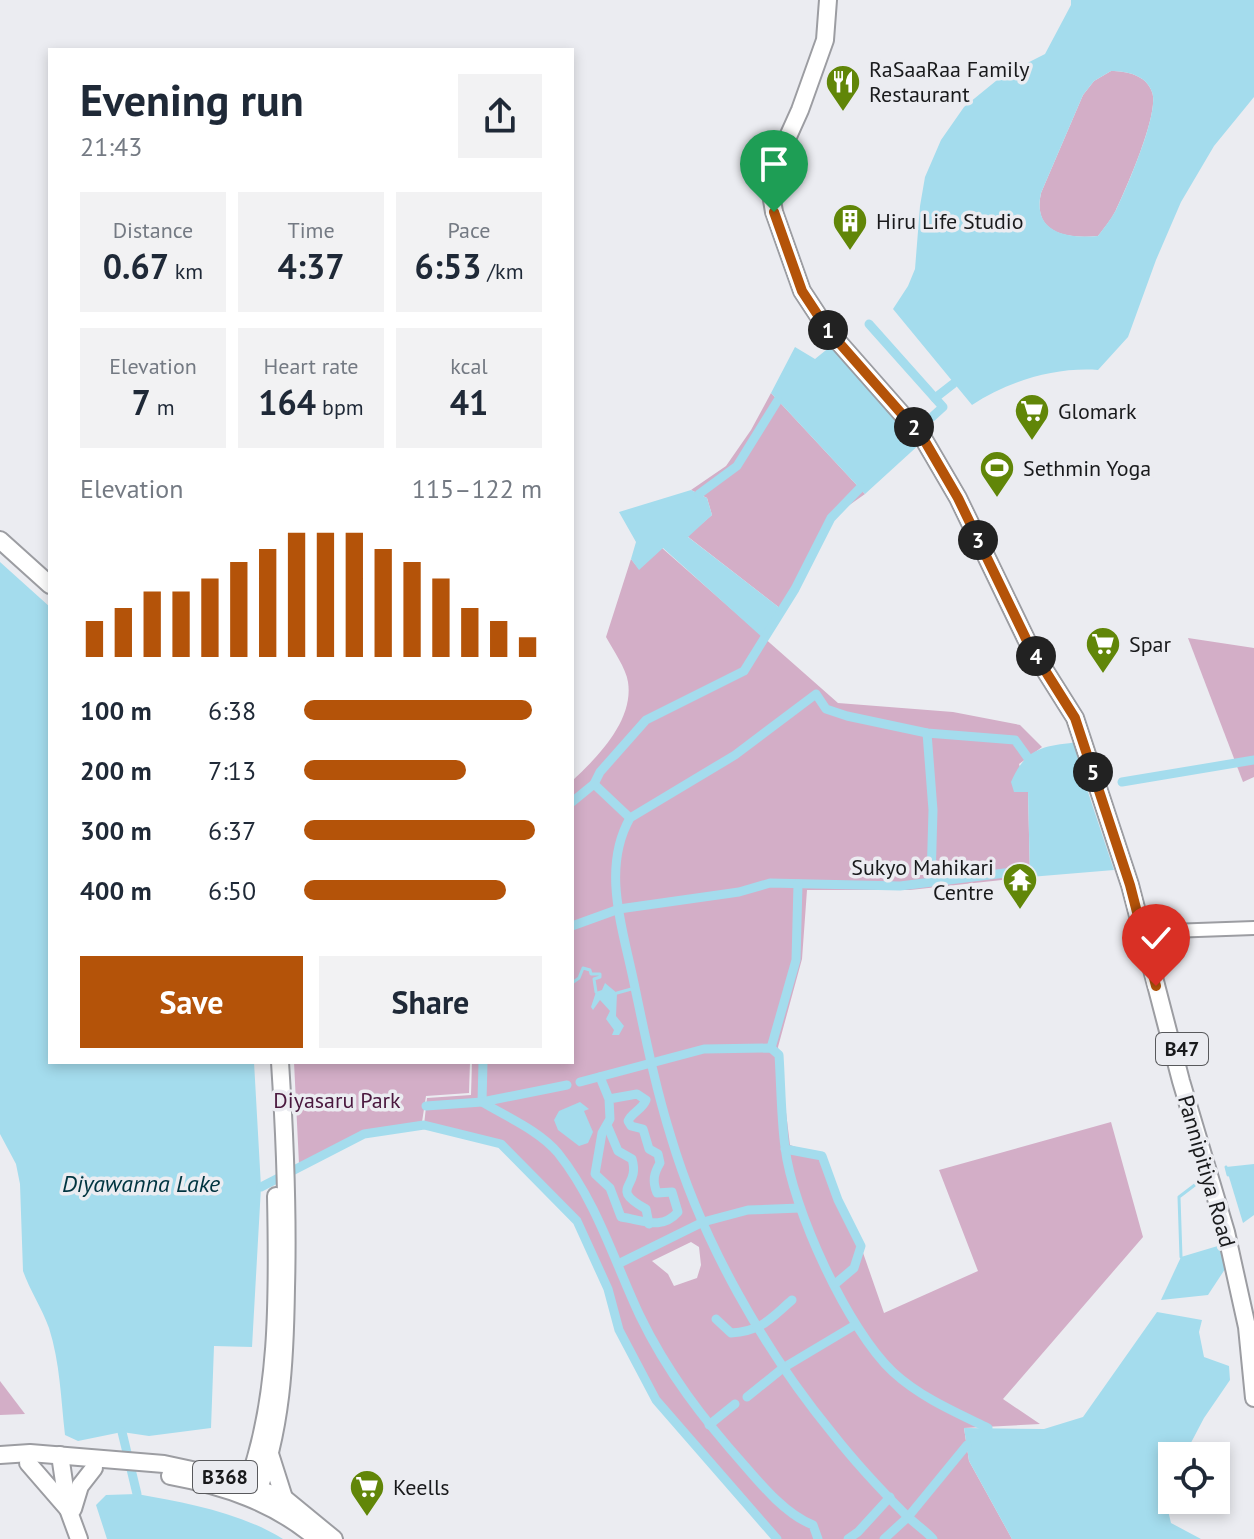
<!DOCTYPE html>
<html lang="en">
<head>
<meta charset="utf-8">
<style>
  body { margin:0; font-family:"PT Sans",sans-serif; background:#f2f2f3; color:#1f2937; height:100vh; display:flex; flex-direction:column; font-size:30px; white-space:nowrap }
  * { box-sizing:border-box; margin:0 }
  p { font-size:26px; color:#747a83 }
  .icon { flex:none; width:44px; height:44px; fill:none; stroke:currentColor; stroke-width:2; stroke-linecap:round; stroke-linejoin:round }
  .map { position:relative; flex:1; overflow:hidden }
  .drawer { position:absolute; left:48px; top:48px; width:526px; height:1016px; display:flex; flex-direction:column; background:#fff; border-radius:0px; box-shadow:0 4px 12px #0003 }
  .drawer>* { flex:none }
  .fabs { position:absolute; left:1158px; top:1442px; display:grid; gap:16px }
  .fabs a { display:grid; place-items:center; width:72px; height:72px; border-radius:0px; background:#fff; box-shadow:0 4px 12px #0003; font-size:40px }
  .pin { position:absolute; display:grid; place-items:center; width:68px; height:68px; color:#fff; margin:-82px -34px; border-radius:50% 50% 50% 0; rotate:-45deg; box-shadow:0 0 8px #0007 }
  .pin .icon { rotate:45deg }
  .km { position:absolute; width:40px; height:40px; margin:-20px; border-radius:50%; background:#222; color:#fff; font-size:22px; line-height:40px; text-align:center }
  .round { display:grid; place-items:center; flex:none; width:84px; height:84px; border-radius:0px; background:#f2f2f3 }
  .summary { display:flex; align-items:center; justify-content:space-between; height:136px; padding:0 32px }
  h1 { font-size:44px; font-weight:700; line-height:60px }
  .figures { display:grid; grid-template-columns:repeat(3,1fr); gap:12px; height:136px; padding:8px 32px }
  .figures div { display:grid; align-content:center; border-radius:0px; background:#f2f2f3; text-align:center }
  .figures b { font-size:34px; font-weight:700 }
  .figures small { font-size:22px; font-weight:400 }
  .figures p { font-size:22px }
  .chart { height:224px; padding:16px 32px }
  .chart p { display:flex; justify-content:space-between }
  .chart svg { width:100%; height:144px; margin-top:8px; stroke:#b45309; stroke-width:6 }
  .primary-button { display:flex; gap:16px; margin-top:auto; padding:16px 32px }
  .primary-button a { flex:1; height:92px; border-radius:0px; background:#b45309; color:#fff; font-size:32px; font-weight:700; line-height:92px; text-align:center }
  .primary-button a+a { background:#f2f2f3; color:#1f2937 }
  ul { padding:0 32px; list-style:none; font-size:26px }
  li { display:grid; grid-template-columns:128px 96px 1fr; align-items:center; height:60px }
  li i { height:20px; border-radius:10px; background:#b45309 }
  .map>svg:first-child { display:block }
  .green { fill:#d3aec7; fill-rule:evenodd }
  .water { fill:#a4dced; fill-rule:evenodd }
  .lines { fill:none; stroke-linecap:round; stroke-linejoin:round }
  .stream { stroke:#a4dced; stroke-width:3 }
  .canal { stroke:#a4dced; stroke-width:9 }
  .minor-casing { stroke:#9c9da2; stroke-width:16 }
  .major-casing { stroke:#9c9da2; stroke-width:20 }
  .minor { stroke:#fff; stroke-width:12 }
  .major { stroke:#fff; stroke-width:16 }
  .route-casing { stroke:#fff; stroke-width:16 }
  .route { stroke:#b45309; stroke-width:10 }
  .labels { text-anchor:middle; stroke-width:7; stroke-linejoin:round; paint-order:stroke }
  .shield { fill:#ebecf1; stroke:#58595c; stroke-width:2 }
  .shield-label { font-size:20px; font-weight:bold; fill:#191a1c }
  .poi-label { font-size:22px; fill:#191a1c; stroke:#ebecf1; text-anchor:start }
  .park-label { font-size:22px; fill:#4a183e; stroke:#ebecf1 }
  .street-label { font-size:22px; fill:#191a1c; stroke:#ebecf1 }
  .water-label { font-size:24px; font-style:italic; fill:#003440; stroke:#ebecf1 }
</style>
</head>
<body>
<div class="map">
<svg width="1254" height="1539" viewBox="0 0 1254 1539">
  <rect width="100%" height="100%" fill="#ebecf1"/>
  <g class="green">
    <path d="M1111,71C1127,71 1146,75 1152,92C1160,112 1126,189 1116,210C1111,220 1104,228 1098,236C1066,239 1032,233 1041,193L1083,95L1094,81Z"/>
    <polygon points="771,393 865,494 831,518 795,589 781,609 687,536 712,515 707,498 691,490 726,466 751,430"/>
    <path d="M662,548L838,703L953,712L1020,725L1042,747L1019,764L1028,792L1030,877L910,890H807L802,959L778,1047L790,1145L822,1156L838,1200L861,1247L884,1313L978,1271L939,1170L1111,1122L1143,1237L1003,1399L1040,1424L964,1428L969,1461L1012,1539H777L656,1400L619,1330L608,1289L577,1221L501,1144L424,1125L427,1098L471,1095L472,1062H572V781C598,757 634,720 628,682C626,668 613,650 606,637L631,559L639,569ZM691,1242L699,1247L701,1265L697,1278L674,1286L668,1274L652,1261Z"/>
    <polygon points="1188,638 1254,648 1254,777 1243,782"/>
    <polygon points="294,1062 470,1062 469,1093 426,1096 422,1122 363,1131 299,1164"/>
    <polygon points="0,1381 25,1414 0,1415"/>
  </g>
  <g class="water">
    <path d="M1071,0H1254V97L1214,146L1181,202L1156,260L1128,337L1098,370C1055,367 1008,381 972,405L893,309L908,286L915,269L920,206L925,177L941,140L964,107L1002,76L1045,54L1071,5ZM1111,71C1127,71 1146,75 1152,92C1160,112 1126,189 1116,210C1111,219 1104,228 1098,236C1066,239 1032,232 1041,193L1083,95L1094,81Z"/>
    <polygon points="836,342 922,442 865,494 771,393 795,347 815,359"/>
    <polygon points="691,490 707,498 712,515 688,537 781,609 763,638 663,548 639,570 631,559 636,542 619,512"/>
    <path d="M0,562L50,607V1062H254L261,1187L252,1347L214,1346L211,1428L149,1436L122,1432L78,1441L65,1435C61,1400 60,1362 49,1328C42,1308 30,1291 23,1271L20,1184L16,1164L0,1134Z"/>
    <path d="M1079,742L1087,789L1114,870L1030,877L1028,792H1014L1011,782C1026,747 1044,746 1079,742Z"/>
    <polygon points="605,983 617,993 616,1016 624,1026 619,1035 612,1035 614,1030 606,1019 610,1011 600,1000 593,1010 591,1007 596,992 602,990"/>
    <polygon points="580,1102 589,1109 584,1111 593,1132 588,1143 579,1146 558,1130 554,1120 559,1111"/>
    <polygon points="1254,1164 1254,1215 1243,1223 1226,1167"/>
    <polygon points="1221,1245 1227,1266 1208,1295 1161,1300 1181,1257"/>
    <polygon points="1157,1312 1202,1320 1199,1332 1204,1357 1229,1366 1230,1380 1204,1418 1184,1456 1172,1456 1172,1476 1163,1490 1171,1523 1201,1539 1012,1539 969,1461 964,1428 1044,1429 1083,1417"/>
    <path d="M137,1494C186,1503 239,1512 283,1539H107L96,1505L106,1495Z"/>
  </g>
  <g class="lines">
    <g class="stream">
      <polyline points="572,983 579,978 583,968 590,970 591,974 600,974 600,977 594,979 596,992"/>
      <polyline points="617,993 635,988"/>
      <polyline points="1226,1167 1228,1175"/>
      <polyline points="1181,1257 1179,1197 1200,1181"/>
    </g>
    <g class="canal">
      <polyline points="869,324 943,407 932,417"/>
      <polyline points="935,398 953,384"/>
      <polyline points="699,494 737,466 778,400"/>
      <polyline points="927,733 933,810 931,881"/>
      <polyline points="1122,782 1254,760"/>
      <polyline points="594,784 630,818"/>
      <polyline points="572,802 594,784 600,772 646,720 744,671 795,589 831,518 861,487"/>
      <polyline points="572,926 619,909 739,892 770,883 900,886 1029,870"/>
      <polyline points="771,1048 796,960 798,884"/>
      <path d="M483,1062L482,1102C507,1117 540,1131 558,1153C597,1202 614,1261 640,1316C667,1372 704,1420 745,1466C763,1487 787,1515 813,1525L818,1539"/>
      <path d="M600,1077L609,1099L610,1119L602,1133L595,1174L610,1188L621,1217C643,1220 661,1231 678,1212L672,1192L657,1193C652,1181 654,1173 660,1163L658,1154L649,1149L643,1129L631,1126L628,1121C632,1112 642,1110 646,1100L637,1094L609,1099"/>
      <path d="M580,1082L704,1049L771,1048L779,1055C781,1085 781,1117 785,1147C792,1208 848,1330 893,1372C920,1397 955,1412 988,1428"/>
      <polyline points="426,1106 482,1102 567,1085"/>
      <path d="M607,1125L618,1151L632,1159C641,1189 607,1187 646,1209L649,1224"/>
      <polyline points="785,1149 822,1156 838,1200 861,1246 854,1268 835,1284"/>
      <polyline points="261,1187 364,1134 424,1125 501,1144 577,1221 608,1289 619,1330 656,1400 777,1539"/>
      <polyline points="618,1264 703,1222 748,1210 800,1208"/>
      <path d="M716,1319L731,1333C762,1331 770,1319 792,1300"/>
      <polyline points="747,1397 783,1368 855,1325"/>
      <polyline points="709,1425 735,1404"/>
      <polyline points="122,1432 137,1494"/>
      <polyline points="848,1539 858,1532 890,1497"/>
      <polyline points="884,1539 908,1517 967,1445"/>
      <path d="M933,1539C925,1530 915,1524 906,1515C881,1490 855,1462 833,1434C764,1350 702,1241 671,1137C655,1086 645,1035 634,983C623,929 601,869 630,818L735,755L816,694L826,709L847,716L927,733L1015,740L1028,758"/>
    </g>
    <defs>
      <polyline id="minor" points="1142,932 1254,928"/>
      <g id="major">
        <polyline points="828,0 825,40 800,110 773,170 770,188 774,212 802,291 827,329 923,438 958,498 1029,645 1075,718 1130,885 1181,1081 1226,1232 1247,1327 1254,1398"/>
        <polyline points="0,540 50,585"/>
        <polyline points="270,1454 284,1498"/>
        <polyline points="0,1455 30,1453 164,1464 220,1476 284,1498 334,1539"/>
        <polyline points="60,1455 68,1509 79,1539"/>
        <polyline points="28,1463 67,1508"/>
        <path d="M170,1476C224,1486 274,1502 317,1539"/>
        <path d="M243,1495C280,1406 278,1291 276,1196"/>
        <path d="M255,1499C282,1432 285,1359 286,1288C288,1213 285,1138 280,1062"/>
        <polyline points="73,1509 80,1486 94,1468"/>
      </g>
    </defs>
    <use href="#minor" class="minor-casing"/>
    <use href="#major" class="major-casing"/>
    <use href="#minor" class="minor"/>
    <use href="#major" class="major"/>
  </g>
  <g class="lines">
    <defs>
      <polyline id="route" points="774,212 802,291 827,329 923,438 958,498 1029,645 1075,718 1130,885 1156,986"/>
    </defs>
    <use href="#route" class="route-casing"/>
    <use href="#route" class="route"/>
  </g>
  <defs>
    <symbol id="restaurant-pin" viewBox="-11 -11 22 30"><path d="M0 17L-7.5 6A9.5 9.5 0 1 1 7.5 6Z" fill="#618608" stroke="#ebecf1"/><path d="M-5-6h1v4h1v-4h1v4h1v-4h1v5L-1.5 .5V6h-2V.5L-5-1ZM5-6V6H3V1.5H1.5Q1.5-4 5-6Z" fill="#fff"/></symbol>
    <symbol id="building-pin" viewBox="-11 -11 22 30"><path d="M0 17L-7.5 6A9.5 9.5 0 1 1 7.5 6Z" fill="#618608" stroke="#ebecf1"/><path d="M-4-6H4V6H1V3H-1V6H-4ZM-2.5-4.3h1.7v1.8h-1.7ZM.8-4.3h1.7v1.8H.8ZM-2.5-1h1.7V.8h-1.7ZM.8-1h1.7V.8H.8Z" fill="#fff"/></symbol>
    <symbol id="supermarket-pin" viewBox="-11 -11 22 30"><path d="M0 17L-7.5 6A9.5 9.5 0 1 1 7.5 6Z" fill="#618608" stroke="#ebecf1"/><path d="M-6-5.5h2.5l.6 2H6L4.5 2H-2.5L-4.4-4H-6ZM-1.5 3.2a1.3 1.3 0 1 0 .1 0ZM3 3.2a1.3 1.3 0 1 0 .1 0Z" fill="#fff"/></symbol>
    <symbol id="stadium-pin" viewBox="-11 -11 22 30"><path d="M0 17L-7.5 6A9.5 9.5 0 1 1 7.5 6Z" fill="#618608" stroke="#ebecf1"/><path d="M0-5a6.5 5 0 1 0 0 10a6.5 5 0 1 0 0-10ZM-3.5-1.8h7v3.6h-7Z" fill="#fff"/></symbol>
    <symbol id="temple-pin" viewBox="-11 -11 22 30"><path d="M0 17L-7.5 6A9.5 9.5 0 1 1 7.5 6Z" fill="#618608" stroke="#ebecf1"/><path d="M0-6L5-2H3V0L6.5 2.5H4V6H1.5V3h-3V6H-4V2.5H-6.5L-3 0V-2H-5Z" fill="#fff"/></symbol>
  </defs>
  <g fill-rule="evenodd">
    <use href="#restaurant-pin" x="823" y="62" width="40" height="54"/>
    <use href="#building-pin" x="830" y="201" width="40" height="54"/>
    <use href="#supermarket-pin" x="1012" y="391" width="40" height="54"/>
    <use href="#stadium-pin" x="977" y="448" width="40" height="54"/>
    <use href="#supermarket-pin" x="1083" y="624" width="40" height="54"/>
    <use href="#temple-pin" x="1000" y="860" width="40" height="54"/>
    <use href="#supermarket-pin" x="347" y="1467" width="40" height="54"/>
  </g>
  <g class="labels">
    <g class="shield">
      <rect x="1156" y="1033" width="52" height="32" rx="6"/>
      <rect x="193" y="1461" width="64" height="32" rx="6"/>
    </g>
    <g class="shield-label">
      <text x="1182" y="1056">B47</text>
      <text x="225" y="1484">B368</text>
    </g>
    <g class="poi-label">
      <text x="869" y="77">RaSaaRaa Family<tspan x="869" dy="25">Restaurant</tspan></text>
      <text x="876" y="229">Hiru Life Studio</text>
      <text x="1058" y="419">Glomark</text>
      <text x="1023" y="476">Sethmin Yoga</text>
      <text x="1129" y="652">Spar</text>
      <text x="994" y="875" text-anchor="end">Sukyo Mahikari<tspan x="994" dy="25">Centre</tspan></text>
      <text x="393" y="1495">Keells</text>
    </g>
    <g class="park-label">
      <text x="337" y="1108">Diyasaru Park</text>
    </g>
    <g class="street-label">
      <text transform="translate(1207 1171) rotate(74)" y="8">Pannipitiya Road</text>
    </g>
    <g class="water-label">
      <text x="141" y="1192">Diyawanna Lake</text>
    </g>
  </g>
</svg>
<div class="fabs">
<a><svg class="icon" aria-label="locate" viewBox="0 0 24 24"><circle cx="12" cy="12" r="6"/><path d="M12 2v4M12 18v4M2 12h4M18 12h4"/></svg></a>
</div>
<div class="pin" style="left:774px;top:212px;background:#1e9e55"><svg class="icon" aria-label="arrive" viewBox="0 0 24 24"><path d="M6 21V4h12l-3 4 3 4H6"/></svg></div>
<div class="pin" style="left:1156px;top:986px;background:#d93025"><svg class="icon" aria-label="check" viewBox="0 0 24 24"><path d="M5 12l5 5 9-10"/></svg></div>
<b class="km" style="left:828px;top:330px">1</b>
<b class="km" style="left:914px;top:427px">2</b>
<b class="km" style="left:978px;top:540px">3</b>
<b class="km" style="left:1036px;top:656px">4</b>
<b class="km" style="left:1093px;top:772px">5</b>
<section class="drawer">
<div class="summary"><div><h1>Evening run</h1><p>21:43</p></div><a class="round"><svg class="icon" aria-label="share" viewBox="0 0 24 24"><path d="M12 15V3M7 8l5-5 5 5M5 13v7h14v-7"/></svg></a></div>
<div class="figures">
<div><p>Distance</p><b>0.67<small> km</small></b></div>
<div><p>Time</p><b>4:37</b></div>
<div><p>Pace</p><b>6:53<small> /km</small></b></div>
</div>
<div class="figures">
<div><p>Elevation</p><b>7<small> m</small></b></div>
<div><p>Heart rate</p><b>164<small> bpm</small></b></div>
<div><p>kcal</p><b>41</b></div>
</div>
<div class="chart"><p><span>Elevation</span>115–122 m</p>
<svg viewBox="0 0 160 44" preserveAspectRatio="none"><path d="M5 44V33M15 44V29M25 44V24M35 44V24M45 44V20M55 44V15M65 44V11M75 44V6M85 44V6M95 44V6M105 44V11M115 44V15M125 44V20M135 44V29M145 44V33M155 44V38"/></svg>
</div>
<ul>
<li><b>100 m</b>6:38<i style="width:96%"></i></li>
<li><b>200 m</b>7:13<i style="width:68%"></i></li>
<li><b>300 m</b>6:37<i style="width:97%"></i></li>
<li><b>400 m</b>6:50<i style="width:85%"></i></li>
</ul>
<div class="primary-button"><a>Save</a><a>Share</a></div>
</section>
</div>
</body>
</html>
